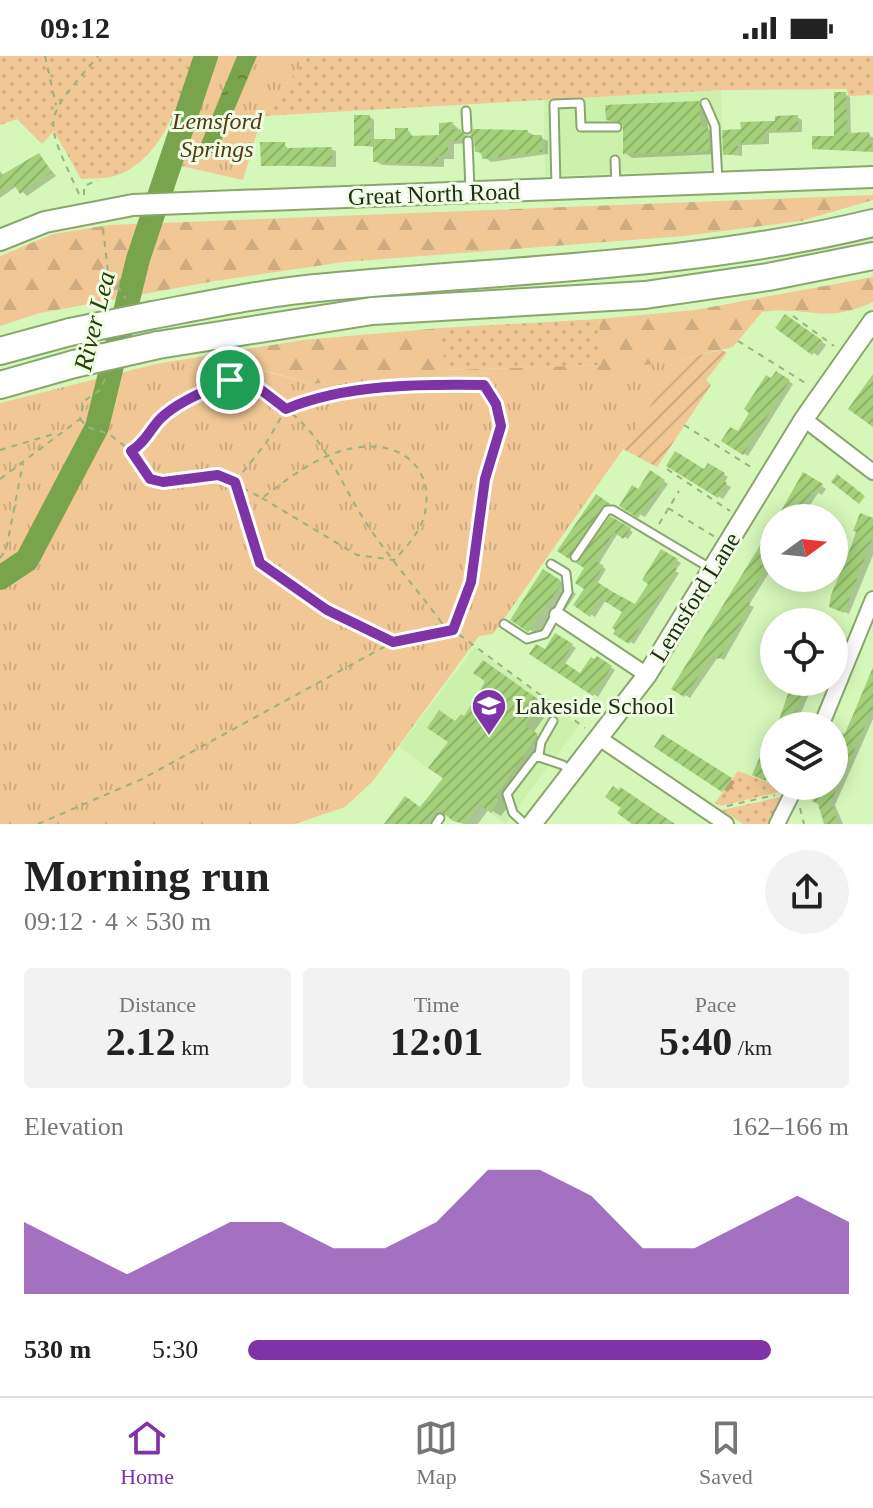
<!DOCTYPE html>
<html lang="en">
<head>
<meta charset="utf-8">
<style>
  body { margin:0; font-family:"Times New Roman",serif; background:#f2f2f2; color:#222; height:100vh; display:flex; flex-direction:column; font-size:30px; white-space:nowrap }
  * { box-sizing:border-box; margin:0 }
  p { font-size:26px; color:#767676 }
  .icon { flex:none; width:44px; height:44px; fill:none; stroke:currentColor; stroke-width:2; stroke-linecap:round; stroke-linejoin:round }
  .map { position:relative; height:768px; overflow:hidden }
  .drawer { display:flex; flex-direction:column; background:#fff; flex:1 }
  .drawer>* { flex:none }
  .needle { width:52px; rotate:75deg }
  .buttons { position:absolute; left:760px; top:448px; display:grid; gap:16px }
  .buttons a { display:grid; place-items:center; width:88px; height:88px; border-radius:50%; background:#fff; box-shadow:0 4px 20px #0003; font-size:40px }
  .pin { position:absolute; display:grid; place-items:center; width:68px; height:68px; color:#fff; margin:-34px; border:4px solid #fff; border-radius:50%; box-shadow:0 2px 8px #0007 }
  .round { display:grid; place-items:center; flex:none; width:84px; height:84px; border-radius:42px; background:#f2f2f2 }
  .overview { display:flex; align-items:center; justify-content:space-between; height:136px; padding:0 24px }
  h1 { font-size:44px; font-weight:700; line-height:60px }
  .metrics { display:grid; grid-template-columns:repeat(3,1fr); gap:12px; height:136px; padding:8px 24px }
  .metrics div { display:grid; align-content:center; border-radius:8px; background:#f2f2f2; text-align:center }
  .metrics b { font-size:40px; font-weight:700 }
  .metrics small { font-size:22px; font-weight:400 }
  .metrics p { font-size:22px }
  .chart { height:224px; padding:16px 24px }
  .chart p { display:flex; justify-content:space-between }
  .chart svg { width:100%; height:144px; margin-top:8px; fill:#7e34a6; opacity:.7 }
  ul { padding:0 24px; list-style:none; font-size:26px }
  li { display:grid; grid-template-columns:128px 96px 1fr; align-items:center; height:60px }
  li i { height:20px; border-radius:10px; background:#7e34a6 }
  .status { display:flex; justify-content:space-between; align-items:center; height:56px; padding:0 40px; background:#fff; direction:ltr }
  .status svg { height:22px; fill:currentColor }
  .tabs { display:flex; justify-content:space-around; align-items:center; height:112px; border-top:2px solid #e0e0e0; background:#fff; font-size:22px; color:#767676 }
  .tabs a { display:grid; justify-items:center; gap:4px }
  .tabs .current { color:#7e34a6 }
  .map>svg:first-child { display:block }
  .built { fill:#ccf1ac }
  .grass { fill:url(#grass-dots) }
  .forest { fill:url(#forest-firs) }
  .park { fill:url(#park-tufts) }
  .garden { fill:url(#garden-furrows) }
  .water { fill:url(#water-ripples) }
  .shadow { fill:#0003 }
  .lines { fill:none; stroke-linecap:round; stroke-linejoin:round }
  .river { stroke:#79a44e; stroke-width:24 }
  .building { fill:url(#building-hatch) }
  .service-casing { stroke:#89a76d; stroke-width:11 }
  .minor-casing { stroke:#89a76d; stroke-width:18 }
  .tertiary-casing { stroke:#89a76d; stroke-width:22 }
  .secondary-casing { stroke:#89a76d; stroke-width:24 }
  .motorway-casing { stroke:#89a76d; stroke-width:30 }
  .path { stroke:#98b282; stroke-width:2; stroke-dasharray:6 6; stroke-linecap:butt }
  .service { stroke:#fff; stroke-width:7 }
  .minor { stroke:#fff; stroke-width:14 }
  .tertiary { stroke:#fff; stroke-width:18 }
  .secondary { stroke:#fff; stroke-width:20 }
  .motorway { stroke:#fff; stroke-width:26 }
  .motorway-bridge-casing { stroke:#89a76d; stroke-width:30; stroke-linecap:butt }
  .motorway-bridge { stroke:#fff; stroke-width:26 }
  .route-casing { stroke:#fff; stroke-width:16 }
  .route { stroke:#7e34a6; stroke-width:10 }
  .labels { text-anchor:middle; stroke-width:6; stroke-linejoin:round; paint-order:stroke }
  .park-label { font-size:24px; font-style:italic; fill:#543a17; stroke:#effde5 }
  .street-label { font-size:24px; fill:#212d16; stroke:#effde5 }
  .poi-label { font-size:24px; fill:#212d16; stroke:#effde5; text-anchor:start }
  .water-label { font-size:26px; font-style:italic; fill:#254000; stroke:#effde5 }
</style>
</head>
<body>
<div class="status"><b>09:12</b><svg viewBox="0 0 49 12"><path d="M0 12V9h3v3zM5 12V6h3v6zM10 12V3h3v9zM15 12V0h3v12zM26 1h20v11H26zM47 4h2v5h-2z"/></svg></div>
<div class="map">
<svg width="873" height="768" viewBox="0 0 873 768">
  <defs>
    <pattern id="grass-dots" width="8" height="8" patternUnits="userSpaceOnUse" patternTransform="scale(2)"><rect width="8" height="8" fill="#f1c796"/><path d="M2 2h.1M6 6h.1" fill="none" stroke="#ceab81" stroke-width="1.8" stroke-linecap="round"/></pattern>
    <pattern id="forest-firs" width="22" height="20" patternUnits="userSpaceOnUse" patternTransform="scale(2)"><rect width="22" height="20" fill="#f1c796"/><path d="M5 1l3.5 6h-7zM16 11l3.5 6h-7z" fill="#ceab81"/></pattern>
    <pattern id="park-tufts" width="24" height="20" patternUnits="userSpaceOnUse" patternTransform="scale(2)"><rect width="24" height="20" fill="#f1c796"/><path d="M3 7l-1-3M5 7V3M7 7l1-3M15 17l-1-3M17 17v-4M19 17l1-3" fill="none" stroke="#ceab81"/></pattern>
    <pattern id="garden-furrows" width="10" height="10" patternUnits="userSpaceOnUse" patternTransform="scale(2)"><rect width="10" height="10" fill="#f1c796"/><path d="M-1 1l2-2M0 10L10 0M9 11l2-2" fill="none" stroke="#ceab81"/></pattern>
    <pattern id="water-ripples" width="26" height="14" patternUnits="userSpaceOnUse" patternTransform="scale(2)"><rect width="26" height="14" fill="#79a44e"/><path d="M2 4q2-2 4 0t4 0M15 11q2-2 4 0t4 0" fill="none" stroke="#638640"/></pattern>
    <pattern id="building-hatch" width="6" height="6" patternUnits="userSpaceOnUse" patternTransform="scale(2)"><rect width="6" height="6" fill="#a4d17a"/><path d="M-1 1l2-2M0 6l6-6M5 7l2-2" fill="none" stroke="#8db469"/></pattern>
  </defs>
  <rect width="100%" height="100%" fill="#d6f7ba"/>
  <g class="built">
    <polygon points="721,34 723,114 545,120 544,43"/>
    <polygon points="475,591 579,670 505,768 399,691"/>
  </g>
  <g class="grass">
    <path d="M0,0H195C179,43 165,101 118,119C107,123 92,122 81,123L54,75L42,88L17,63L0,69Z"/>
    <polygon points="308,0 873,0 873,39 848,40 847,33 721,34 262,60"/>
    <polygon points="599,263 602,309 444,314 441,272"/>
    <polygon points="738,715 782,732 779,736 721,750 715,747"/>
    <polygon points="785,740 771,768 743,768 722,754"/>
  </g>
  <g class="forest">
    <polygon points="873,139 873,144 801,165 684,180 344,206 215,225 40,257 0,270 0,200 53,178 109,169"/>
    <path d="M873,221V246C825,269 807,249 762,256L733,291L680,303L623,393L493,578L495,317L312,328L242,308L241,294L303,284L441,272L445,314L601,309L599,263L695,254Z"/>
  </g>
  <g class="park">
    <polygon points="206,0 308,0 262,60 243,124 168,107"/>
    <polygon points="241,294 242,309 312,328 495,317 616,314 680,303 623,393 493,578 479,580 373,725 345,751 295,768 0,768 0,347 156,308"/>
  </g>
  <polygon class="garden" points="722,294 727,297 706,324 711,329 657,411 623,393 680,303"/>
  <polygon class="water" points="237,0 257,0 216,97 197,97"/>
  <g class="shadow">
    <polygon points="845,38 850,41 851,78 873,81 873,95 814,92 836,82"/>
    <polygon points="698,47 706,51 708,73 715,78 717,98 632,102 625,97 625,70 608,63"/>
    <polygon points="370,61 374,64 374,85 397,85 408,74 414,82 441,81 453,68 471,84 468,87 454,88 454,103 444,103 444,111 382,109 375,105 375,91 356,89"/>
    <polygon points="797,61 802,64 802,76 769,77 769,88 742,89 742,100 725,98 743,75"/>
    <polygon points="527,76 548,85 548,98 491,106 477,95"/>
    <polygon points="284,88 289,94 331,93 336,95 336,111 263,109"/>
    <polygon points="39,100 56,120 27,140 17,130 0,142 0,115 4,120"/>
    <polygon points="790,263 826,289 818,300 778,271"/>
    <polygon points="776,318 793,328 748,400 724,385 738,378"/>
    <polygon points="669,409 705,415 709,410 728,421 724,427 731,431 723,443"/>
    <polygon points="651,417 668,428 645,461 622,449 639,436"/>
    <polygon points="804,419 826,433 822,439 818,437 802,462 777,462"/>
    <polygon points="597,440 609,449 603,450 571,502 560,494"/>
    <polygon points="861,460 873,465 873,499 849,558 832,550"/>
    <polygon points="611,463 633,476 628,483 618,477 598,509 606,513 597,528 636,551 651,528 662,495 681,507 675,515 679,517 634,588 616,577 624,555 606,544 595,561 576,549 586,532 577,526"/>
    <polygon points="774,467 774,518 770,515 749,549 754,551 724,604 718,601 690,642 674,632"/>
    <polygon points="559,524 576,538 545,583 513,564"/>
    <polygon points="815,560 831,566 812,566"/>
    <polygon points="556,579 576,592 564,609 581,619 597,603 615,614 598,641 532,597 545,596"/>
    <polygon points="492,612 550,653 533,677 546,685 504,748 508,751 501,760 489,753 478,768 464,768 446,758 438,768 386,768 422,753 446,722 455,667 465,663"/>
    <polygon points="873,616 873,663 835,749 843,768 826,768 821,730 834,730 834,701"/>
    <polygon points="794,626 814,626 799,662 804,665 802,670 780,670"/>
    <polygon points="663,681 735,726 728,736 656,690"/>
  </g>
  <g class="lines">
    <polyline class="river" points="0,522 27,504 97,371 138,203 206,0"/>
  </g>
  <g class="building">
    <polygon points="834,36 846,36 847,77 869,76 873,96 812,93 812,80 834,80"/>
    <polygon points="699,45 701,69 708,71 710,95 623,98 623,68 606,64 605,49"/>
    <polygon points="354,59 370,59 371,90 354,90"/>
    <polygon points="798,59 798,74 765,75 765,87 738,87 738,98 723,99 722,74 741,73 740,66 775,65 775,60"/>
    <polygon points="453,66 453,73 460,73 465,79 462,85 448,85 448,100 438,100 438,108 373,106 373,83 395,83 395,72 408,72 408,80 439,79 439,67"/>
    <polygon points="473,73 528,74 528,79 542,79 542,96 482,103 482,96 475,96 474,84 470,79"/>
    <polygon points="260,86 285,86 285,92 332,91 332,109 261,110"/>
    <polygon points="39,97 52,116 20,138 13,127 0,136 0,120"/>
    <polygon points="785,258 823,285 812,299 775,272"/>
    <polygon points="776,315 790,324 743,399 721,385 730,371 738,375 749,357 744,353 766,319 771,322"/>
    <polygon points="873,318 873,371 848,353"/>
    <polygon points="675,395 704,413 708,407 725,417 721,423 727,427 718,442 666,410"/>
    <polygon points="650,414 665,424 638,462 619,450 632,429 638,433"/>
    <polygon points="803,416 823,428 817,438 812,436 796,462 777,462"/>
    <polygon points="837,418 865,440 859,448 831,426"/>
    <polygon points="596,438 610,448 602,450 569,503 557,495"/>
    <polygon points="860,457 873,462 873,480 844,557 829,551 831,539 857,476 853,475"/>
    <polygon points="610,460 631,472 623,483 614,476 596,505 604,510 594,524 613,536 635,548 648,528 642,524 661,493 678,503 673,511 677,513 629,588 613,578 615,574 612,572 622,556 601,543 590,561 573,549 584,533 575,527 584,512 576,507"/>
    <polygon points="774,467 774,520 765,514 746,545 750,547 740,569 719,603 713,600 684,641 671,633"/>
    <polygon points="543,513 560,524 561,529 528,576 510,564"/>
    <polygon points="555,577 573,588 562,605 580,617 591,601 594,603 597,600 612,610 593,640 529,598 536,588 545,593"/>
    <polygon points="483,604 542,646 525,670 538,678 495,742 499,744 491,757 480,748 465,768 453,765 438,753 425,768 384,768 405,740 420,751 443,722 428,712 448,686 427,672 439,654 455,665 461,658 464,660 486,626 473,617"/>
    <polygon points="873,611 873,652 831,746 838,768 824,768 818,748 812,745 820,730 834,730 834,689 839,676 845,678"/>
    <polygon points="792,626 809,626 795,659 801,661 797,670 777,670"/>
    <polygon points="774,668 774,724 767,721 766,725 752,719"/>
    <polygon points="662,678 732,722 722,736 654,691"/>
    <polygon points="613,730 619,734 620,731 675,768 632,768 617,757 621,752 605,741"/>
  </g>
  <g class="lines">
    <defs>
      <g id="service">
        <polyline points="705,47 715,70 718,126"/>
        <polyline points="466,55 467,73"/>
        <polyline points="468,85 470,134"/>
        <polyline points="615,104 616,130"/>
        <polyline points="556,131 554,48 580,47 581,71 617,71"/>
        <polyline points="575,501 607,454 613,454 710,512"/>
        <polyline points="504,568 527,583 545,578 568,536 566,517 551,508"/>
        <polyline points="539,699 541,686 553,665"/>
        <polyline points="436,768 440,762"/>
        <polyline points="525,768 513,757 507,738 536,700 563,709 572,717"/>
      </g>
      <g id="minor">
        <polyline points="804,363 873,416"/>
        <polyline points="557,559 647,619"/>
        <polyline points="821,670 873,543"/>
        <polyline points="599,682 726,768"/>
        <polyline points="777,768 796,730"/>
      </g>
      <polyline id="tertiary" points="532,768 647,619 804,363 873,265"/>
      <polyline id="secondary" points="0,184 45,166 133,149 873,121"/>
      <g id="motorway">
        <path d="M153,259C211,248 268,236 327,231C512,213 691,211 873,167"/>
        <polyline points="158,289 372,255 645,239 768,221 873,200"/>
        <polyline points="0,295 70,276"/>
        <polyline points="0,329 74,308"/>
      </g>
    </defs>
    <use href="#service" class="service-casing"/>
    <use href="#minor" class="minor-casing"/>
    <use href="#tertiary" class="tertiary-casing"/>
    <use href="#secondary" class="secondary-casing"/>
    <use href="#motorway" class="motorway-casing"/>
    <g class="path">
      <polyline points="45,0 56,49"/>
      <path d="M79,138C43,59 41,67 98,0"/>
      <polyline points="84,139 84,130 98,124"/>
      <polyline points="103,173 108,216 126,243"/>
      <polyline points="793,260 834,290"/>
      <polyline points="738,285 807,328"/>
      <path d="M80,363L87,371L109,378L131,395L150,423L163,426L218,419L262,442C292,420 322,395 361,391C408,386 437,419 423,464C418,478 404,494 394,504L357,499L262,442"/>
      <polyline points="684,369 754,413"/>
      <polyline points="0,394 57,377"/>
      <path d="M131,395C145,387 149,374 160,363C175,348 225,320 246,324C259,326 276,345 286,353C345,328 421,328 484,329L496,348L501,370L485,423L471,526L453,574L444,570C418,534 387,500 363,462C338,422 325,382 286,353L266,387L235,426"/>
      <polyline points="667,413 730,455"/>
      <polyline points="0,423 80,363 84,345 100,334 105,323"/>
      <polyline points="235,427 260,507 327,554 392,586"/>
      <polyline points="668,452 715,481"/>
      <polyline points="659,468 679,435"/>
      <polyline points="0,502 6,494 23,407"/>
      <polyline points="727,750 775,739"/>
      <polyline points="800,752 804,768"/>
      <polyline points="38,768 142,723 393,586 453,574 585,672"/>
    </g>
    <use href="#service" class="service"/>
    <use href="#minor" class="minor"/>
    <use href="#tertiary" class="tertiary"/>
    <use href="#secondary" class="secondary"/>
    <use href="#motorway" class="motorway"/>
    <defs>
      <g id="motorway-bridge">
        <polyline points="70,276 153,259"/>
        <polyline points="74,308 158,289"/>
      </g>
    </defs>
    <use href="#motorway-bridge" class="motorway-bridge-casing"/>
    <use href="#motorway-bridge" class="motorway-bridge"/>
  </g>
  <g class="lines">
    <defs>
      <path id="route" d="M230,324H248L286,353C345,328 421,328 484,329L496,348L501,370L485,423L471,526L453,574L393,586L327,554L260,507L235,426L218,419L163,426L150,423L131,395C145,387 150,373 161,362C180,344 207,335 230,324Z"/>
    </defs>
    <use href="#route" class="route-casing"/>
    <use href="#route" class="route"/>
  </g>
  <defs>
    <symbol id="school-pin" viewBox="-11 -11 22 30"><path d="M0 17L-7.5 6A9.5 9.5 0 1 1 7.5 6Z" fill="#7e34a6" stroke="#effde5"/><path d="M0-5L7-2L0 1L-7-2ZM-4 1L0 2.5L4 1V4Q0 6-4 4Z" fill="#fff"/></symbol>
  </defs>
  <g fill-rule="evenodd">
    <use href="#school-pin" x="469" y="630" width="40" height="54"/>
  </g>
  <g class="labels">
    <g class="park-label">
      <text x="217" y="73">Lemsford<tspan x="217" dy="28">Springs</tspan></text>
    </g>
    <g class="street-label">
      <text transform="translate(434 138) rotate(-2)" y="8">Great North Road</text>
      <text transform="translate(695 541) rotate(-58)" y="8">Lemsford Lane</text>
    </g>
    <g class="poi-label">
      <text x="515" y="658">Lakeside School</text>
    </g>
    <g class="water-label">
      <text transform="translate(94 265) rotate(-76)" y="9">River Lea</text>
    </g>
  </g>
</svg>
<div class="buttons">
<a><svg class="needle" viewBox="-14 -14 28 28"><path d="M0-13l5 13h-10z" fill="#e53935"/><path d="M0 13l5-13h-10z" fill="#767676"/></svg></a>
<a><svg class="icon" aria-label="locate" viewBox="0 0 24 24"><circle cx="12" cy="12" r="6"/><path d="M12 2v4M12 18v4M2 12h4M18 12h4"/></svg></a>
<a><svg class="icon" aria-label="layers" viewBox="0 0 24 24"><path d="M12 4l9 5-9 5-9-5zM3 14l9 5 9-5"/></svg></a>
</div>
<div class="pin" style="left:230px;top:324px;background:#1e9e55"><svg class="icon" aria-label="arrive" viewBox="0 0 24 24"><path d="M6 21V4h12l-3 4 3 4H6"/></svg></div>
</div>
<section class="drawer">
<div class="overview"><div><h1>Morning run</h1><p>09:12 · 4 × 530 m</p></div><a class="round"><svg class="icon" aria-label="share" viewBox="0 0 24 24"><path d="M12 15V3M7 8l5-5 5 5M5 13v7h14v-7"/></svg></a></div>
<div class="metrics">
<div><p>Distance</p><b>2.12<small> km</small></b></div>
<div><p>Time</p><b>12:01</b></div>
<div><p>Pace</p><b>5:40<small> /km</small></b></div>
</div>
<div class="chart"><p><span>Elevation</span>162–166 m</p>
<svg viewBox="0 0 160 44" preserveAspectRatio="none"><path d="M0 44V22L10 30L20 38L30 30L40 22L50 22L60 30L70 30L80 22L90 6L100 6L110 14L120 30L130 30L140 22L150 14L160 22V44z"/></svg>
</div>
<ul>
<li><b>530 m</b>5:30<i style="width:87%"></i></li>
</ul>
</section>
<nav class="tabs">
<a class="current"><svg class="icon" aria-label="home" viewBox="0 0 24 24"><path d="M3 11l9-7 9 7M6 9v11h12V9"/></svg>Home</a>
<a><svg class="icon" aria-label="map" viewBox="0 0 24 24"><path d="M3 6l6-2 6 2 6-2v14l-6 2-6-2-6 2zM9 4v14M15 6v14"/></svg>Map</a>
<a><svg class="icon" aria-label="saved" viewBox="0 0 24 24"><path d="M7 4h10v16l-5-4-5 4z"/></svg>Saved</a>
</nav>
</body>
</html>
